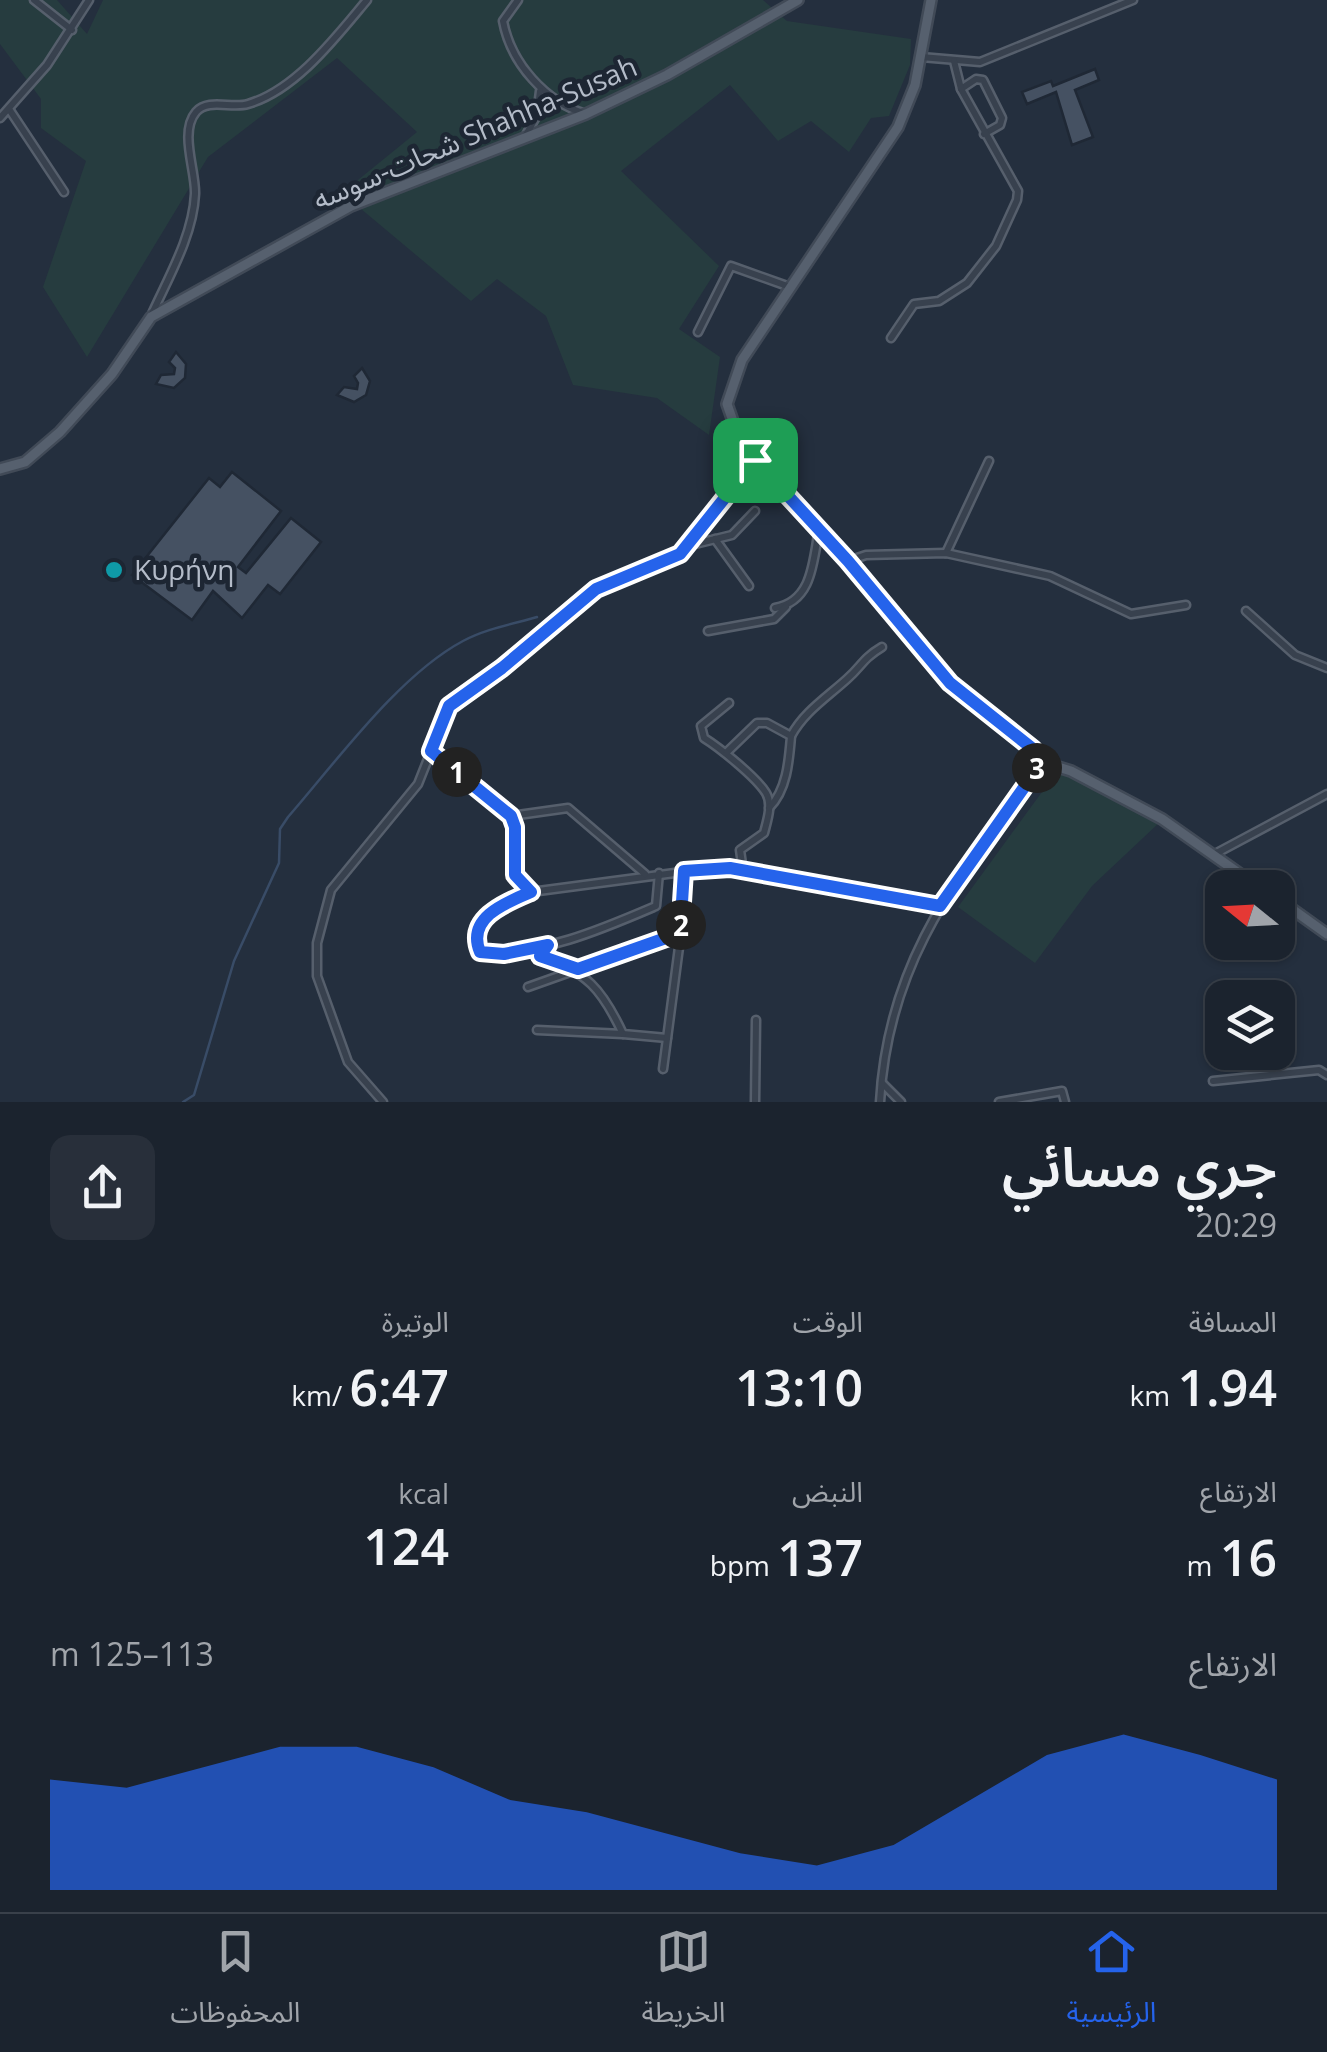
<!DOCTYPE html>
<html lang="ar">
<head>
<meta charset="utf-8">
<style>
  body { margin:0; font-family:"Open Sans","Noto Sans Arabic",sans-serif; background:#282f3a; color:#f1f3f6; direction:rtl; height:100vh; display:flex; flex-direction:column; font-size:38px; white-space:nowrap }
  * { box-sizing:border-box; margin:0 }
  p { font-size:32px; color:#a0a4aa }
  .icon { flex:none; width:55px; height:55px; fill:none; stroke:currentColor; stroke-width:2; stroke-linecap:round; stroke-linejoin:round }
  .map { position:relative; height:1102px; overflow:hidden; direction:ltr }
  .side { display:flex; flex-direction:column; background:#1b232e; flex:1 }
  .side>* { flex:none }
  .needle { width:65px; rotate:288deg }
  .controls { position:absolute; left:1205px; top:870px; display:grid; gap:20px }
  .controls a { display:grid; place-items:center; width:90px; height:90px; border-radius:20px; background:#1b232e; box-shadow:0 2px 8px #0004,0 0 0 2px #39404a; font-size:50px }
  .pin { position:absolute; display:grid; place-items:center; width:85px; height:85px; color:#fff; margin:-42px; border-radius:20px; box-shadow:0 5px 15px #0006 }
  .km { position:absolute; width:50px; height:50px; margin:-25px; border-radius:50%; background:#222; color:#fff; font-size:28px; line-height:50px; text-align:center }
  .round { display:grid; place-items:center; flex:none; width:105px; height:105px; border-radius:20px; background:#282f3a }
  .head { display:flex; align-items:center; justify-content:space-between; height:170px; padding:0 50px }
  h1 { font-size:55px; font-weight:600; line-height:75px }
  .stats { display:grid; grid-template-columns:repeat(3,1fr); gap:15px; height:170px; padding:10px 50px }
  .stats div { display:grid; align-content:center }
  .stats b { font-size:50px; font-weight:600 }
  .stats small { font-size:28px; font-weight:400 }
  .stats p { font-size:28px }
  .chart { height:280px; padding:20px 50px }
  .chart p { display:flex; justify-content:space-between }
  .chart svg { width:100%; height:180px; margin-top:10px; fill:#2563eb; opacity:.7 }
  .tabs { display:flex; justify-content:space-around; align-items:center; height:140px; border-top:2px solid #39404a; background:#1b232e; font-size:28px; color:#a0a4aa }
  .tabs a { display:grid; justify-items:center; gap:5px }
  .tabs .on { color:#2563eb }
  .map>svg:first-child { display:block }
  .green { fill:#263c3f }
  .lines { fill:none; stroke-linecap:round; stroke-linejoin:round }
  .stream { stroke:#394c67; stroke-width:2.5 }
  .building { fill:#455162; stroke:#1f2835; stroke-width:2.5 }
  .minor-casing { stroke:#565f6c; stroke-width:11 }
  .major-casing { stroke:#414a57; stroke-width:14 }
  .minor { stroke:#38414e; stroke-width:6 }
  .major { stroke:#56606e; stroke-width:9 }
  .route-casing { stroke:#fff; stroke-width:20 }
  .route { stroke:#2563eb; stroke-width:12 }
  .culture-dot { fill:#0f9aa8; stroke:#1d2633; stroke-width:4 }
  .labels { text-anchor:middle; stroke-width:9; stroke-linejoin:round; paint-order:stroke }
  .street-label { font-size:28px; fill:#b4bcc9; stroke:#1d2633 }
  .poi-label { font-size:28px; fill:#b4bcc9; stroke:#1d2633; text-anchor:start }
</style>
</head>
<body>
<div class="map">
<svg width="1327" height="1102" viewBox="0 0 1327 1102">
  <rect width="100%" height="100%" fill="#242f3e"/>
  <g class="green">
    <polygon points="0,0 57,0 87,34 103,0 763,0 787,21 911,39 910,65 889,116 871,118 849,152 811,121 778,141 730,85 621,171 719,266 679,329 720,357 709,435 657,398 573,385 546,316 497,279 471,301 342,193 417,132 337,58 208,157 87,357 43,287 86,161 41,128 41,99 0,44"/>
    <polygon points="1058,770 1160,822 1092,886 1035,963 958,907"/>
  </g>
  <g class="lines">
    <path class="stream" d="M183,1102L194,1095L234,961L279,863L280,829L288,817C336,762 399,675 463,641C485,629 513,624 537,617"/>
  </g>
  <g class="building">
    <polygon points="1095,69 1099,80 1075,90 1093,137 1072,145 1056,92 1027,104 1022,92 1051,81 1053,86"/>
    <polygon points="176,352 186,364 185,378 174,388 156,384 161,375 174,374 175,368 169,362"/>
    <polygon points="362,368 370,381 366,395 354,402 337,395 344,387 357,389 358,383 354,376"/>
    <polygon points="232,472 281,511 238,567 246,573 291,518 321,542 280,594 268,585 242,618 213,591 192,620 132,575 209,478 220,487"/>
  </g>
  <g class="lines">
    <defs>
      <g id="minor">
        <polyline points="34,0 72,30"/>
        <path d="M518,0L503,21C511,64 546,102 586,114"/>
        <polyline points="921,57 980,62 1133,0"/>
        <polyline points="961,89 976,79 983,80 1002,118 1000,125 984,134"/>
        <polyline points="9,109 64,192"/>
        <polyline points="0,118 47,65 89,0"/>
        <polyline points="526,135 537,115 540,91"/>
        <path d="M151,316C168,278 193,236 195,194C196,171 179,132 196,112C208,98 232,109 248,104C296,90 336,37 367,0"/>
        <polyline points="698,332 731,266 790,287"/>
        <polyline points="891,338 914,304 939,301 967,283 996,246 1017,200 1018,191 961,89 954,61"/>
        <polyline points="715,539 749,586"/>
        <polyline points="691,545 732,535 755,511"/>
        <polyline points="946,553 989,461"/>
        <polyline points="848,561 866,555 946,553 1050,576 1131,614 1186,605"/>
        <path d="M775,608C813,601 813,561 819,529"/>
        <polyline points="1246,611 1295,655 1327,668"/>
        <polyline points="708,631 774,619 786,607"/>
        <path d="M729,703L701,726L704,738C720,748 756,777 766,793C773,805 767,821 764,833L740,850L743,871"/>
        <path d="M791,736C804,712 826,698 847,679C862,666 862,659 882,647"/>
        <polyline points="431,751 513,819 515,875 531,892 720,867 940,906"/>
        <path d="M727,752L757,723H767L791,736C789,761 787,790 769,808"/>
        <polyline points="511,816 568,808 645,874"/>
        <polyline points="1213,855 1327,794"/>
        <path d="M530,893C503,903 467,918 480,952C543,955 600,930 656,906L659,873"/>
        <path d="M547,946L540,956C587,972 602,989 623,1034L667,1038"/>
        <polyline points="528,987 680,933"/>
        <polyline points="537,1030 623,1034"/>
        <polyline points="663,1069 681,932 684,871"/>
        <polyline points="1213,1081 1319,1070 1327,1075"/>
        <polyline points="882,1083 901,1102"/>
        <polyline points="383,1102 348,1062 317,976 317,943 331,890 418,784 449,706 596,589 680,554 755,460"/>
        <polyline points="755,1102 756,1020"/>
        <path d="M880,1102C888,957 961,874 1042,762"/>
        <polyline points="999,1102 1062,1091 1065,1102"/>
      </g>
      <g id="major">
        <polyline points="931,0 915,85 898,127 742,360 727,404 741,444 848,561 950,683 1033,749 1042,762 1071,771 1162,819 1260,888"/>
        <polyline points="0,469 25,462 60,432 112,374 151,317 351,206 586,114 667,75 798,0"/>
        <polyline points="1278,899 1327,934"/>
      </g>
    </defs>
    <use href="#minor" class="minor-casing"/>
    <use href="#major" class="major-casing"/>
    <use href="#minor" class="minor"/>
    <use href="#major" class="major"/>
  </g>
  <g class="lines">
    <defs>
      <path id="route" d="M755,460L848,561L950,683L1033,749L1042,762L940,906L730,868L684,871L680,933L578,969L540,956L548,945L504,954L480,952C466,918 505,903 531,892L515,875V827L511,816L431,751L449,706L502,668L596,589L680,554Z"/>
    </defs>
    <use href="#route" class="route-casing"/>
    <use href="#route" class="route"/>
  </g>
  <circle class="culture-dot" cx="114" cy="570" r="10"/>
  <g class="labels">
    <g class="street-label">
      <text transform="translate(475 133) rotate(-23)" y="10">شحات-سوسه Shahha-Susah</text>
    </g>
    <g class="poi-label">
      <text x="134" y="580">Κυρήνη</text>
    </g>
  </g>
</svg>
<div class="controls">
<a><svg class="needle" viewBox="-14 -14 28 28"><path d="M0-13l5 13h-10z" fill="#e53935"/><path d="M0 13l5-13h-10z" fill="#a0a4aa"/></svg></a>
<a><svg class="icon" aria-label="layers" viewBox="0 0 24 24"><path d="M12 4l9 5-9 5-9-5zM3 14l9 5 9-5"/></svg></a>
</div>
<div class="pin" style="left:755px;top:460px;background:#1e9e55"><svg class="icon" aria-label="arrive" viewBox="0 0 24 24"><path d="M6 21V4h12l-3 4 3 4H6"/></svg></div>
<b class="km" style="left:457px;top:772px">1</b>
<b class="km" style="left:681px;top:925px">2</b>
<b class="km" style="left:1037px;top:768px">3</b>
</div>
<section class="side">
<div class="head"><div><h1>جري مسائي</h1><p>20:29</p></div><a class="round"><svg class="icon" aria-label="share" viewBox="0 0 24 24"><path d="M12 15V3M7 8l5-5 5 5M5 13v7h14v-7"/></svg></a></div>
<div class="stats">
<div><p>المسافة</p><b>1.94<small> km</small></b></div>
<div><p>الوقت</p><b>13:10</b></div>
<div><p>الوتيرة</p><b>6:47<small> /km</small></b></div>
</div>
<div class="stats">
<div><p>الارتفاع</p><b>16<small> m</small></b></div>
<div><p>النبض</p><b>137<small> bpm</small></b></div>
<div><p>kcal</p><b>124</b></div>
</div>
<div class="chart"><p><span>الارتفاع</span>113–125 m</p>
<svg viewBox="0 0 160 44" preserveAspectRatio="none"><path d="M0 44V17L10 19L20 14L30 9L40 9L50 14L60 22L70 25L80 30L90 35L100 38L110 33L120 22L130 11L140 6L150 11L160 17V44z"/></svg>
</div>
</section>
<nav class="tabs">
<a class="on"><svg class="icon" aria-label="home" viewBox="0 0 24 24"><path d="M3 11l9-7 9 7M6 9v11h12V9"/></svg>الرئيسية</a>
<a><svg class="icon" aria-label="map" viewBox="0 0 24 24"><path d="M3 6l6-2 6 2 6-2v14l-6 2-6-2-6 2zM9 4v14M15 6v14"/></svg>الخريطة</a>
<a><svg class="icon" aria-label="saved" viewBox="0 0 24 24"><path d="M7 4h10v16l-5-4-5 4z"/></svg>المحفوظات</a>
</nav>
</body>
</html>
